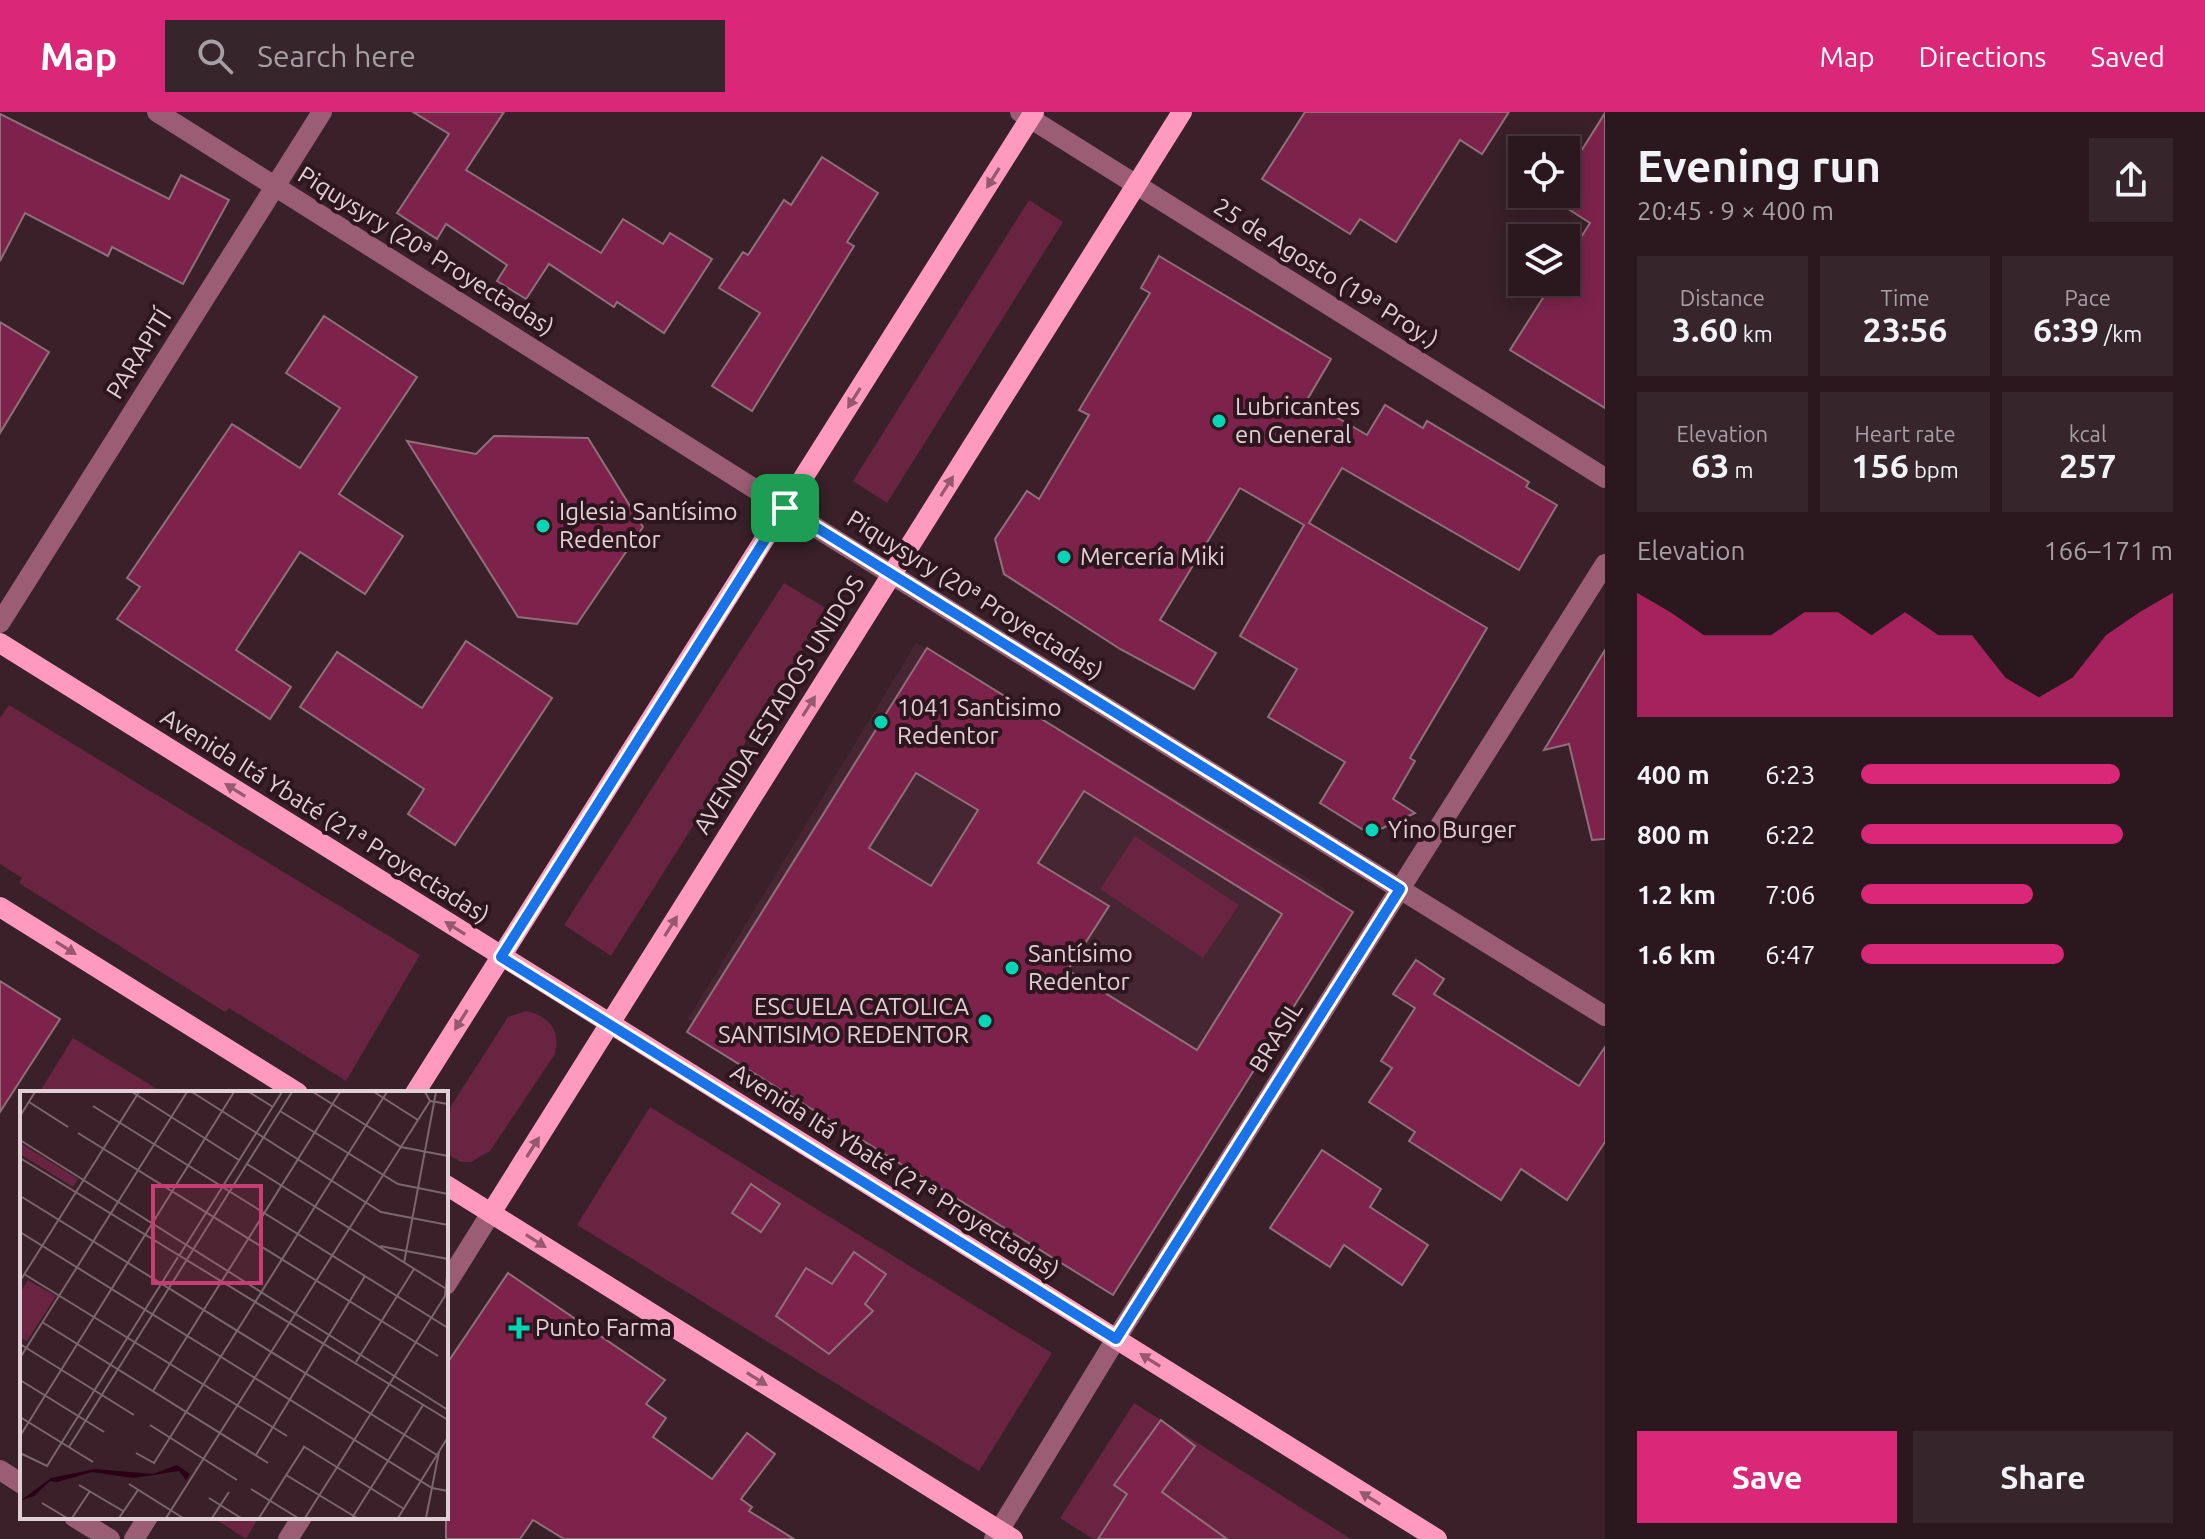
<!DOCTYPE html>
<html lang="en">
<head>
<meta charset="utf-8">
<style>
  body { margin:0; font-family:Ubuntu,sans-serif; background:#37252c; color:#f1f3f6; height:100vh; display:flex; flex-direction:column; font-size:30px; white-space:nowrap }
  * { box-sizing:border-box; margin:0 }
  p { font-size:26px; color:#a6a0a4 }
  .icon { flex:none; width:44px; height:44px; fill:none; stroke:currentColor; stroke-width:2; stroke-linecap:round; stroke-linejoin:round }
  .map { position:relative; flex:1; overflow:hidden }
  .drawer { display:flex; flex-direction:column; background:#2b181f; width:600px }
  .drawer>* { flex:none }
  .tools { position:absolute; left:1508px; top:24px; display:grid; gap:16px }
  .tools a { display:grid; place-items:center; width:72px; height:72px; border-radius:0px; background:#2b181f; box-shadow:0 4px 20px #0003,0 0 0 2px #47373d; font-size:40px }
  .pin { position:absolute; display:grid; place-items:center; width:68px; height:68px; color:#fff; margin:-34px; border-radius:16px; box-shadow:0 4px 12px #0006 }
  .round { display:grid; place-items:center; flex:none; width:84px; height:84px; border-radius:0px; background:#37252c }
  .overview { display:flex; align-items:center; justify-content:space-between; height:136px; padding:0 32px }
  h1 { font-size:44px; font-weight:700; line-height:60px }
  .metrics { display:grid; grid-template-columns:repeat(3,1fr); gap:12px; height:136px; padding:8px 32px }
  .metrics div { display:grid; align-content:center; border-radius:0px; background:#37252c; text-align:center }
  .metrics b { font-size:34px; font-weight:700 }
  .metrics small { font-size:22px; font-weight:400 }
  .metrics p { font-size:22px }
  .chart { height:224px; padding:16px 32px }
  .chart p { display:flex; justify-content:space-between }
  .chart svg { width:100%; height:144px; margin-top:8px; fill:#db2777; opacity:.7 }
  .cta { display:flex; gap:16px; margin-top:auto; padding:16px 32px }
  .cta a { flex:1; height:92px; border-radius:0px; background:#db2777; color:#fff; font-size:32px; font-weight:700; line-height:92px; text-align:center }
  .cta a+a { background:#37252c; color:#f1f3f6 }
  ul { padding:0 32px; list-style:none; font-size:26px }
  li { display:grid; grid-template-columns:128px 96px 1fr; align-items:center; height:60px }
  li i { height:20px; border-radius:10px; background:#db2777 }
  header { display:flex; align-items:center; gap:48px; box-sizing:border-box; height:112px; padding:0 40px; background:#db2777; color:#fff }
  header strong { font-size:38px }
  nav { display:flex; gap:44px; margin-inline-start:auto; font-size:28px }
  .search { width:560px; height:72px; background:#37252c; display:flex; align-items:center; gap:20px; box-sizing:border-box; padding:0 28px; border-radius:0px; color:#a6a0a4; font-size:30px }
  main { display:flex; flex:1; min-height:0 }
  .map>svg:first-child { display:block }
  .built { fill:#462632 }
  .green { fill:#692441 }
  .building { fill:#7d234b; stroke:#8f707a; stroke-width:2; fill-rule:evenodd }
  .lines { fill:none; stroke-linecap:round; stroke-linejoin:round }
  .minor { stroke:#9a5d73; stroke-width:20 }
  .major { stroke:#ff99be; stroke-width:20 }
  .oneway { fill:#96586e }
  .route-casing { stroke:#fff; stroke-width:16 }
  .route { stroke:#1a73e8; stroke-width:10 }
  .poi-dot { fill:#06d5b6; stroke:#2e161f; stroke-width:3 }
  .labels { text-anchor:middle; stroke-width:8; stroke-linejoin:round; paint-order:stroke }
  .street-label { font-size:24px; fill:#e0cfd4; stroke:#2e161f }
  .poi-label { font-size:24px; fill:#e0cfd4; stroke:#2e161f; text-anchor:start }
  .inset-road { fill:none; stroke:#7c666d; stroke-width:2 }
  .view { fill:#c83d73; fill-opacity:0.15; stroke:#c83d73; stroke-width:4 }
  .inset-edge { fill:none; stroke:#e0cfd4; stroke-width:4 }
</style>
</head>
<body>
<header>
<strong>Map</strong>
<div class="search"><svg class="icon" aria-label="search" viewBox="0 0 24 24"><circle cx="10" cy="10" r="6"/><path d="M15 15l6 6"/></svg>Search here</div>
<nav><a>Map</a><a>Directions</a><a>Saved</a></nav>
</header>
<main>
<div class="map">
<svg width="1605" height="1427" viewBox="0 0 1605 1427">
  <rect width="100%" height="100%" fill="#392029"/>
  <polygon class="built" points="916,531 1324,776 1335,805 1117,1164 688,907"/>
  <g class="green">
    <polygon points="1029,88 1063,110 887,391 853,369"/>
    <polygon points="784,471 829,498 611,844 564,813"/>
    <polygon points="9,593 420,843 346,969 229,896 225,900 19,771 22,766 0,752 0,606"/>
    <polygon points="1135,724 1239,793 1203,846 1100,777"/>
    <path d="M526,899C549,904 561,918 555,942L490,1039L471,1050H461L446,1041V1002L508,905Z"/>
    <polygon points="73,926 164,981 39,981"/>
    <polygon points="650,995 1052,1241 979,1359 577,1113"/>
    <polygon points="1134,1291 1351,1427 1093,1427 1060,1406"/>
    <polygon points="212,1405 259,1405 246,1427"/>
  </g>
  <g class="building">
    <polygon points="413,0 504,0 466,58 601,141 623,107 663,132 670,121 712,147 664,221 617,190 614,195 549,152 526,187 497,169 507,153 446,112 437,127 397,101 449,22"/>
    <polygon points="1305,0 1509,0 1482,42 1460,28 1396,130 1360,107 1350,122 1262,67"/>
    <polygon points="1605,1 1605,296 1510,238 1553,170 1566,170 1566,149 1590,111 1551,86 1554,82 1566,82 1566,63"/>
    <polygon points="0,2 169,87 181,63 229,88 183,172 112,135 108,144 25,101 0,149"/>
    <polygon points="822,45 878,81 847,130 854,134 752,299 712,274 760,201 719,176 743,140 748,143 784,88 791,93"/>
    <polygon points="1159,144 1331,247 1307,288 1367,323 1385,293 1423,316 1427,309 1529,370 1526,375 1557,393 1519,458 1342,356 1309,411 1487,516 1410,646 1415,649 1393,687 1415,701 1370,722 1320,691 1345,650 1268,605 1297,557 1240,524 1304,413 1240,376 1160,508 1216,541 1194,577 1120,537 1004,462 995,427 1027,379 1039,387 1089,303 1079,298 1150,181 1141,176"/>
    <polygon points="324,204 417,265 339,382 403,424 365,482 300,440 236,538 291,575 270,607 117,507 140,475 127,466 232,312 300,356 340,296 286,261"/>
    <polygon points="0,210 49,240 0,321"/>
    <polygon points="494,324 588,326 643,415 577,512 518,505 407,329 476,342"/>
    <polygon points="466,529 552,586 455,733 408,702 424,677 300,595 337,540 422,596"/>
    <path d="M927,536L1353,800L1113,1183L687,920ZM916,661L978,698L931,774L869,736ZM1084,679L1282,802L1197,938L1068,858L1109,794L1038,751Z"/>
    <polygon points="1605,538 1605,727 1592,728 1569,632 1544,638"/>
    <polygon points="1416,848 1444,867 1434,882 1579,974 1605,935 1605,1030 1567,1088 1521,1057 1501,1088 1409,1029 1415,1020 1369,990 1392,956 1381,949 1415,896 1393,882"/>
    <polygon points="0,869 60,907 0,1000"/>
    <polygon points="1322,1038 1381,1077 1370,1095 1428,1133 1402,1173 1344,1133 1330,1155 1270,1116"/>
    <polygon points="751,1072 780,1092 761,1120 732,1101"/>
    <polygon points="854,1140 886,1162 865,1192 873,1199 829,1242 776,1204 806,1156 832,1172"/>
    <polygon points="508,1161 665,1268 646,1292 666,1306 653,1325 712,1367 747,1321 775,1342 741,1387 752,1395 749,1399 794,1427 564,1427 533,1408 520,1427 446,1427 446,1253"/>
    <polygon points="1161,1308 1195,1334 1162,1380 1227,1427 1098,1427 1127,1382 1114,1373"/>
  </g>
  <g class="lines">
    <g class="minor">
      <polyline points="157,0 839,430 1605,904"/>
      <polyline points="1020,0 1605,366"/>
      <polyline points="0,511 322,0"/>
      <polyline points="446,1173 491,1101"/>
      <polyline points="0,1358 22,1372"/>
      <polyline points="74,1405 110,1427"/>
      <polyline points="134,1427 148,1405"/>
      <polyline points="288,1427 302,1405"/>
      <polyline points="994,1427 1116,1227 1605,452"/>
    </g>
    <g class="major">
      <polyline points="0,531 1437,1427"/>
      <polyline points="0,795 298,981"/>
      <polyline points="415,981 1034,0"/>
      <polyline points="446,1073 1013,1427"/>
      <polyline points="491,1101 1182,0"/>
    </g>
  </g>
  <defs><path id="oneway-solid" d="M-6-.8H1V-3.2L6.5 0L1 3.2V.8H-6Z" transform="scale(2)"/></defs>
  <g class="oneway">
    <use href="#oneway-solid" transform="translate(993 66) rotate(122)"/>
    <use href="#oneway-solid" transform="translate(854 286) rotate(122)"/>
    <use href="#oneway-solid" transform="translate(947 374) rotate(-58)"/>
    <use href="#oneway-solid" transform="translate(809 594) rotate(-58)"/>
    <use href="#oneway-solid" transform="translate(235 678) rotate(-148)"/>
    <use href="#oneway-solid" transform="translate(671 814) rotate(-58)"/>
    <use href="#oneway-solid" transform="translate(455 816) rotate(-148)"/>
    <use href="#oneway-solid" transform="translate(66 836) rotate(32)"/>
    <use href="#oneway-solid" transform="translate(461 908) rotate(122)"/>
    <use href="#oneway-solid" transform="translate(533 1035) rotate(-58)"/>
    <use href="#oneway-solid" transform="translate(536 1129) rotate(32)"/>
    <use href="#oneway-solid" transform="translate(1150 1248) rotate(-148)"/>
    <use href="#oneway-solid" transform="translate(757 1267) rotate(32)"/>
    <use href="#oneway-solid" transform="translate(1370 1386) rotate(-148)"/>
  </g>
  <g class="lines">
    <defs>
      <polygon id="route" points="785,396 1400,777 1116,1227 501,845"/>
    </defs>
    <use href="#route" class="route-casing"/>
    <use href="#route" class="route"/>
  </g>
  <g class="poi-dot">
    <circle cx="1219" cy="309" r="8"/>
    <circle cx="543" cy="414" r="8"/>
    <circle cx="1064" cy="445" r="8"/>
    <circle cx="881" cy="610" r="8"/>
    <circle cx="1372" cy="718" r="8"/>
    <circle cx="1012" cy="856" r="8"/>
    <circle cx="985" cy="909" r="8"/>
    <path d="M515 1204h8v8h8v8h-8v8h-8v-8h-8v-8h8z"/>
  </g>
  <g class="labels">
    <g class="street-label">
      <text transform="translate(426 139) rotate(32)" y="8">Piquysyry (20ª Proyectadas)</text>
      <text transform="translate(1326 161) rotate(32)" y="8">25 de Agosto (19ª Proy.)</text>
      <text transform="translate(139 242) rotate(-58)" y="8">PARAPITÍ</text>
      <text transform="translate(975 483) rotate(32)" y="8">Piquysyry (20ª Proyectadas)</text>
      <text transform="translate(779 593) rotate(-58)" y="8">AVENIDA ESTADOS UNIDOS</text>
      <text transform="translate(325 704) rotate(32)" y="8">Avenida Itá Ybaté (21ª Proyectadas)</text>
      <text transform="translate(1276 925) rotate(-58)" y="8">BRASIL</text>
      <text transform="translate(895 1059) rotate(32)" y="8">Avenida Itá Ybaté (21ª Proyectadas)</text>
    </g>
    <g class="poi-label">
      <text x="1235" y="303">Lubricantes<tspan x="1235" dy="28">en General</tspan></text>
      <text x="559" y="408">Iglesia Santísimo<tspan x="559" dy="28">Redentor</tspan></text>
      <text x="1080" y="453">Mercería Miki</text>
      <text x="897" y="604">1041 Santisimo<tspan x="897" dy="28">Redentor</tspan></text>
      <text x="1388" y="726">Yino Burger</text>
      <text x="1028" y="850">Santísimo<tspan x="1028" dy="28">Redentor</tspan></text>
      <text x="969" y="903" text-anchor="end">ESCUELA CATOLICA<tspan x="969" dy="28">SANTISIMO REDENTOR</tspan></text>
      <text x="535" y="1224">Punto Farma</text>
    </g>
  </g>
  <g transform="translate(20 979)">
    <rect width="428" height="428" fill="#392029"/>
    <path d="M0,52L58,88L53,96L0,63ZM8,189L36,205L7,250L0,246V202Z" fill="#692441"/>
    <path d="M157,374L170,383L166,389L159,380L114,387L72,381L37,391L30,390L14,405L0,410L31,387L75,378L133,383Z" fill="#2c0014"/>
    <path class="inset-road" d="M112,1L219,69M172,1L361,121L428,134M229,1L253,16M293,1L381,56L428,65M354,1L398,29M405,1L410,10L428,13M9,11L48,36M73,15L428,237M260,20L378,93L428,103M0,25L15,1M58,42L418,265M0,49L428,319M0,67L428,329M227,73L428,199M2,106L417,364M0,141L412,397L428,400M360,155L428,168M159,165L262,1M166,170L272,1M384,172L416,1M4,183L267,345M0,190L119,1M22,231L248,372M0,253L114,324M0,267L167,1M336,271L394,178M0,289L84,341M133,300L320,1M0,326L73,371M130,334L217,389M0,345L214,1M283,355L384,418M49,356L166,170M0,362L27,375L158,166M116,362L134,372L367,1M236,364L345,185M266,384L337,427M109,393L163,427M59,394L103,420M231,398L278,427M189,407L221,427M22,412L47,427M52,427L70,400M99,427L118,399M146,427L410,10M192,427L209,401M239,427L284,356M285,427L425,205L428,174M332,427L403,314M378,427L428,346M406,427L419,361"/>
    <path class="view" d="M133,95H241V192H133Z"/>
    <rect width="428" height="428" class="inset-edge"/>
  </g>
</svg>
<div class="tools">
<a><svg class="icon" aria-label="locate" viewBox="0 0 24 24"><circle cx="12" cy="12" r="6"/><path d="M12 2v4M12 18v4M2 12h4M18 12h4"/></svg></a>
<a><svg class="icon" aria-label="layers" viewBox="0 0 24 24"><path d="M12 4l9 5-9 5-9-5zM3 14l9 5 9-5"/></svg></a>
</div>
<div class="pin" style="left:785px;top:396px;background:#1e9e55"><svg class="icon" aria-label="arrive" viewBox="0 0 24 24"><path d="M6 21V4h12l-3 4 3 4H6"/></svg></div>
</div>
<section class="drawer">
<div class="overview"><div><h1>Evening run</h1><p>20:45 · 9 × 400 m</p></div><a class="round"><svg class="icon" aria-label="share" viewBox="0 0 24 24"><path d="M12 15V3M7 8l5-5 5 5M5 13v7h14v-7"/></svg></a></div>
<div class="metrics">
<div><p>Distance</p><b>3.60<small> km</small></b></div>
<div><p>Time</p><b>23:56</b></div>
<div><p>Pace</p><b>6:39<small> /km</small></b></div>
</div>
<div class="metrics">
<div><p>Elevation</p><b>63<small> m</small></b></div>
<div><p>Heart rate</p><b>156<small> bpm</small></b></div>
<div><p>kcal</p><b>257</b></div>
</div>
<div class="chart"><p><span>Elevation</span>166–171 m</p>
<svg viewBox="0 0 160 44" preserveAspectRatio="none"><path d="M0 44V6L10 12L20 19L30 19L40 19L50 12L60 12L70 19L80 12L90 19L100 19L110 32L120 38L130 32L140 19L150 12L160 6V44z"/></svg>
</div>
<ul>
<li><b>400 m</b>6:23<i style="width:83%"></i></li>
<li><b>800 m</b>6:22<i style="width:84%"></i></li>
<li><b>1.2 km</b>7:06<i style="width:55%"></i></li>
<li><b>1.6 km</b>6:47<i style="width:65%"></i></li>
</ul>
<div class="cta"><a>Save</a><a>Share</a></div>
</section>
</main>
</body>
</html>
